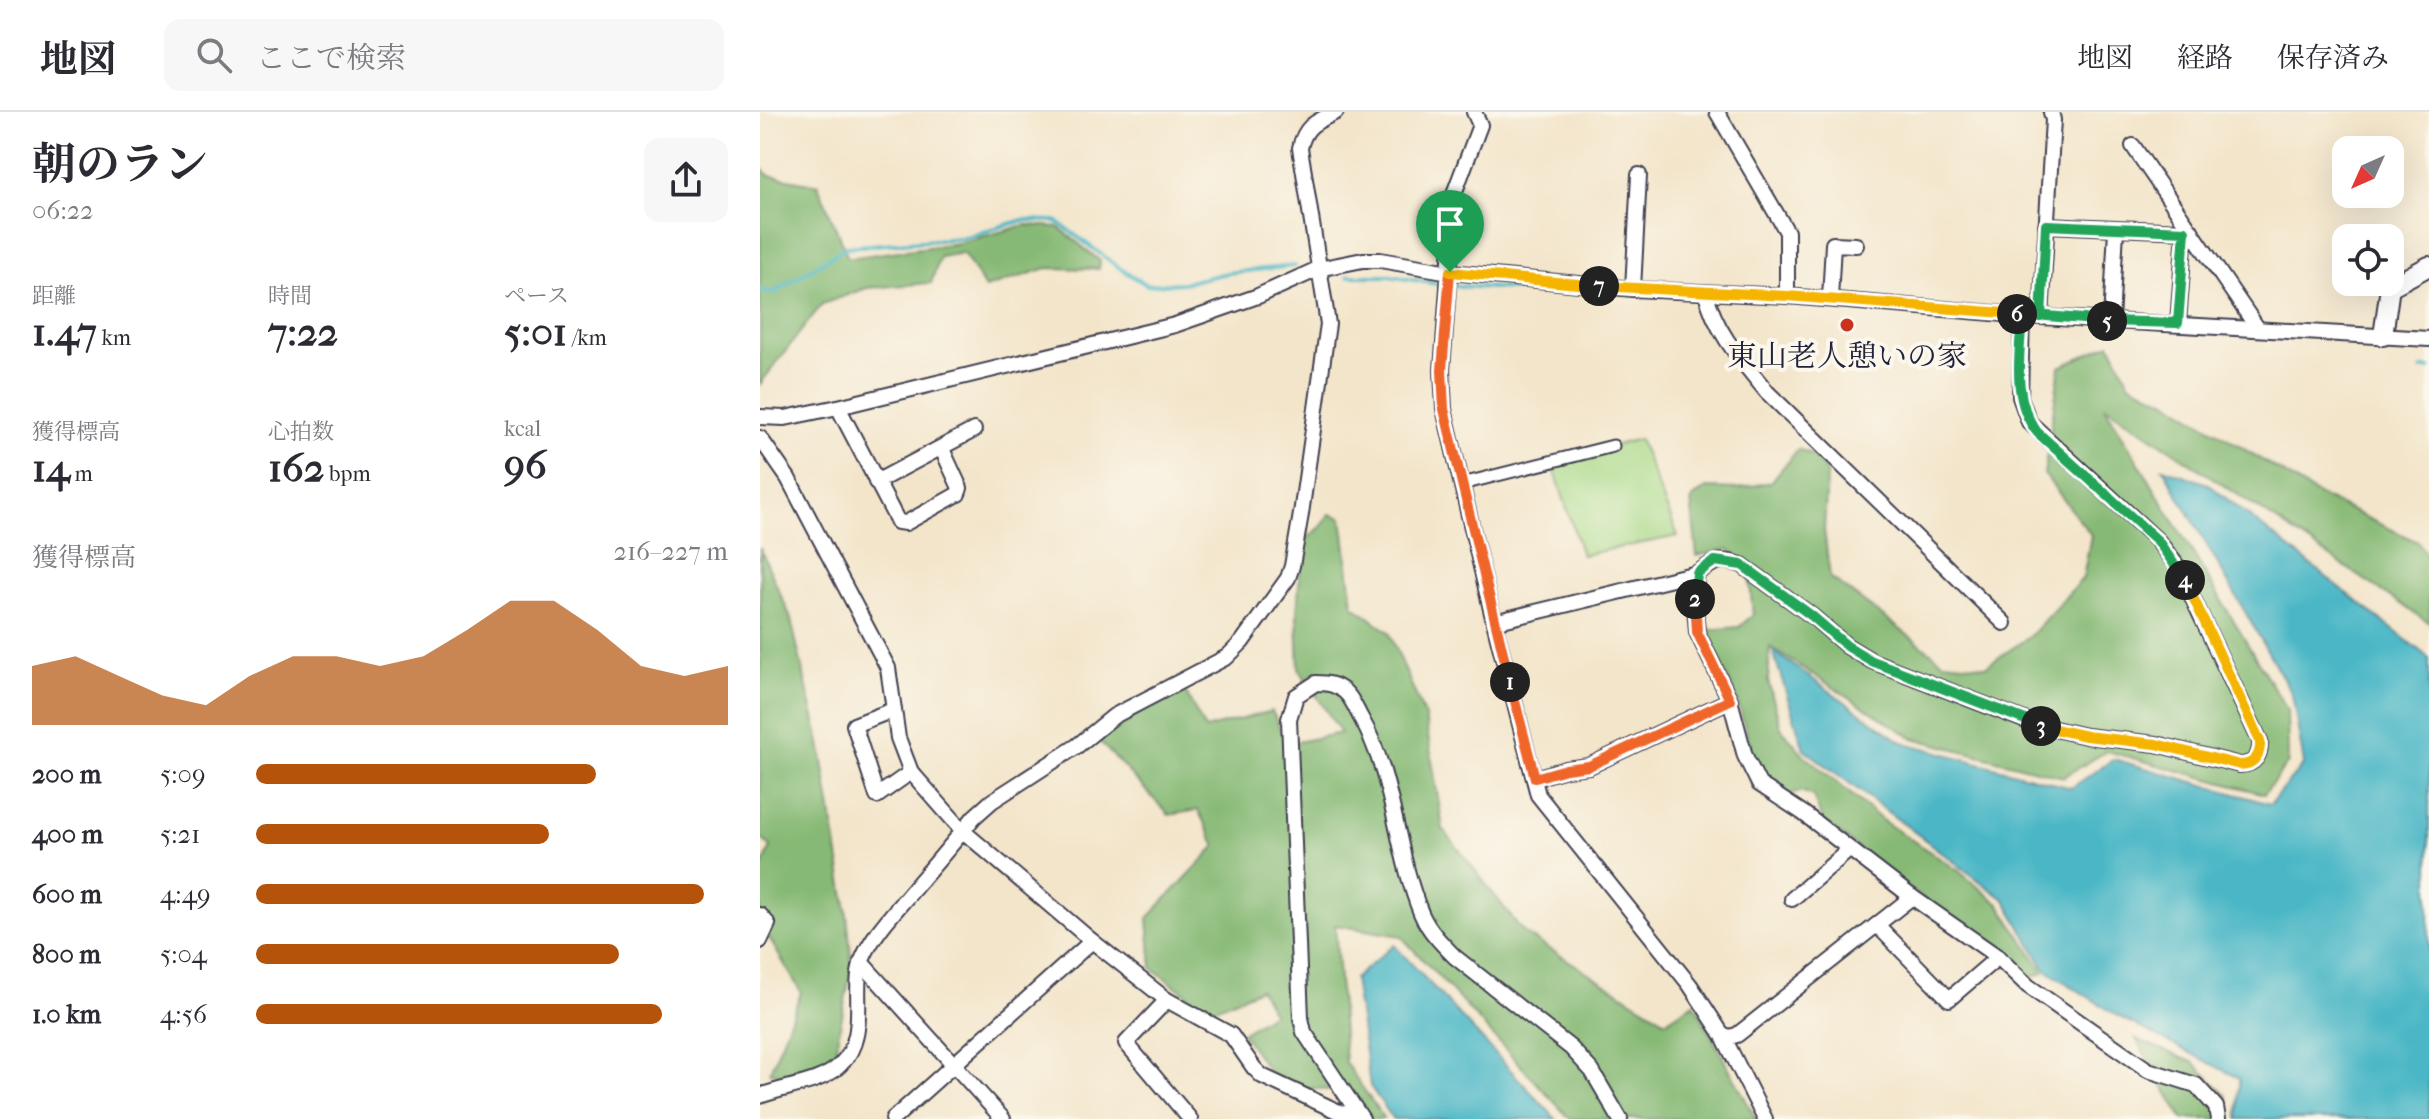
<!DOCTYPE html>
<html lang="ja">
<head>
<meta charset="utf-8">
<style>
  body { margin:0; font-family:"IM FELL French Canon","Noto Serif JP",serif; background:#f7f7f7; color:#2b2b33; height:100vh; display:flex; flex-direction:column; font-size:30px; white-space:nowrap }
  * { box-sizing:border-box; margin:0 }
  p { font-size:26px; color:#7c7c81 }
  .icon { flex:none; width:44px; height:44px; fill:none; stroke:currentColor; stroke-width:2; stroke-linecap:round; stroke-linejoin:round }
  .map { position:relative; flex:1; overflow:hidden }
  .sheet { display:flex; flex-direction:column; background:#fff; width:760px }
  .sheet>* { flex:none }
  .needle { width:52px; rotate:225deg }
  .tools { position:absolute; left:1572px; top:24px; display:grid; gap:16px }
  .tools a { display:grid; place-items:center; width:72px; height:72px; border-radius:16px; background:#fff; box-shadow:0 8px 32px #0002; font-size:40px }
  .pin { position:absolute; display:grid; place-items:center; width:68px; height:68px; color:#fff; margin:-82px -34px; border-radius:50% 50% 50% 0; rotate:-45deg; box-shadow:0 0 8px #0007 }
  .pin .icon { rotate:45deg }
  .km { position:absolute; width:40px; height:40px; margin:-20px; border-radius:50%; background:#222; color:#fff; font-size:22px; line-height:40px; text-align:center }
  .round { display:grid; place-items:center; flex:none; width:84px; height:84px; border-radius:16px; background:#f7f7f7 }
  .summary { display:flex; align-items:center; justify-content:space-between; height:136px; padding:0 32px }
  h1 { font-size:44px; font-weight:700; line-height:60px }
  .metrics { display:grid; grid-template-columns:repeat(3,1fr); gap:12px; height:136px; padding:8px 32px }
  .metrics div { display:grid; align-content:center }
  .metrics b { font-size:40px; font-weight:700 }
  .metrics small { font-size:22px; font-weight:400 }
  .metrics p { font-size:22px }
  .chart { height:224px; padding:16px 32px }
  .chart p { display:flex; justify-content:space-between }
  .chart svg { width:100%; height:144px; margin-top:8px; fill:#b45309; opacity:.7 }
  ul { padding:0 32px; list-style:none; font-size:26px }
  li { display:grid; grid-template-columns:128px 96px 1fr; align-items:center; height:60px }
  li i { height:20px; border-radius:10px; background:#b45309 }
  header { display:flex; align-items:center; gap:48px; box-sizing:border-box; height:112px; padding:0 40px; background:#fff; border-bottom:2px solid #e1e1e2 }
  header strong { font-size:38px }
  nav { display:flex; gap:44px; margin-inline-start:auto; font-size:28px }
  .search { width:560px; height:72px; background:#f7f7f7; display:flex; align-items:center; gap:20px; box-sizing:border-box; padding:0 28px; border-radius:16px; color:#7c7c81; font-size:30px }
  main { display:flex; flex:1; min-height:0 }
  .map>svg:first-child { display:block }
  .green { fill:#a9d987; stroke:#667e61; stroke-width:2 }
  .forest { fill:#86b974; stroke:#546e58; stroke-width:2 }
  .water { fill:#4bb7c6; stroke:#366c80; stroke-width:2 }
  .lines { fill:none; stroke-linecap:round; stroke-linejoin:round }
  .stream { stroke:#4bb7c6; stroke-width:4 }
  .pedestrian-casing { stroke:#413f50; stroke-width:15 }
  .minor-casing { stroke:#413f50; stroke-width:18 }
  .tertiary-casing { stroke:#413f50; stroke-width:22 }
  .pedestrian { stroke:#fff; stroke-width:11 }
  .minor { stroke:#fff; stroke-width:14 }
  .tertiary { stroke:#fff; stroke-width:18 }
  .split-1-casing { stroke:#fff; stroke-width:16 }
  .split-2-casing { stroke:#fff; stroke-width:16 }
  .split-3-casing { stroke:#fff; stroke-width:16 }
  .split-4-casing { stroke:#fff; stroke-width:16 }
  .split-5-casing { stroke:#fff; stroke-width:16 }
  .split-6-casing { stroke:#fff; stroke-width:16 }
  .split-7-casing { stroke:#fff; stroke-width:16 }
  .split-8-casing { stroke:#fff; stroke-width:16 }
  .split-1 { stroke:#f0652b; stroke-width:10 }
  .split-2 { stroke:#f0652b; stroke-width:10 }
  .split-3 { stroke:#22a559; stroke-width:10 }
  .split-4 { stroke:#f5b400; stroke-width:10 }
  .split-5 { stroke:#22a559; stroke-width:10 }
  .split-6 { stroke:#22a559; stroke-width:10 }
  .split-7 { stroke:#f5b400; stroke-width:10 }
  .split-8 { stroke:#f5b400; stroke-width:10 }
  .poi-dot { fill:#c8321e; stroke:#fbf7ec; stroke-width:3 }
  .labels { text-anchor:middle; stroke-width:8; stroke-linejoin:round; paint-order:stroke }
  .poi-label { font-size:30px; fill:#22223b; stroke:#fbf7ec }
</style>
</head>
<body>
<header>
<strong>地図</strong>
<div class="search"><svg class="icon" aria-label="search" viewBox="0 0 24 24"><circle cx="10" cy="10" r="6"/><path d="M15 15l6 6"/></svg>ここで検索</div>
<nav><a>地図</a><a>経路</a><a>保存済み</a></nav>
</header>
<main>
<section class="sheet">
<div class="summary"><div><h1>朝のラン</h1><p>06:22</p></div><a class="round"><svg class="icon" aria-label="share" viewBox="0 0 24 24"><path d="M12 15V3M7 8l5-5 5 5M5 13v7h14v-7"/></svg></a></div>
<div class="metrics">
<div><p>距離</p><b>1.47<small> km</small></b></div>
<div><p>時間</p><b>7:22</b></div>
<div><p>ペース</p><b>5:01<small> /km</small></b></div>
</div>
<div class="metrics">
<div><p>獲得標高</p><b>14<small> m</small></b></div>
<div><p>心拍数</p><b>162<small> bpm</small></b></div>
<div><p>kcal</p><b>96</b></div>
</div>
<div class="chart"><p><span>獲得標高</span>216–227 m</p>
<svg viewBox="0 0 160 44" preserveAspectRatio="none"><path d="M0 44V26L10 23L20 29L30 35L40 38L50 29L60 23L70 23L80 26L90 23L100 15L110 6L120 6L130 15L140 26L150 29L160 26V44z"/></svg>
</div>
<ul>
<li><b>200 m</b>5:09<i style="width:72%"></i></li>
<li><b>400 m</b>5:21<i style="width:62%"></i></li>
<li><b>600 m</b>4:49<i style="width:95%"></i></li>
<li><b>800 m</b>5:04<i style="width:77%"></i></li>
<li><b>1.0 km</b>4:56<i style="width:86%"></i></li>
</ul>
</section>
<div class="map">
<svg width="1669" height="1007" viewBox="0 0 1669 1007">
  <rect width="100%" height="100%" fill="#fbf7ec"/>
  <filter id="ink" filterUnits="userSpaceOnUse"><feTurbulence type="fractalNoise" baseFrequency=".0125" numOctaves="2"/><feDisplacementMap in="SourceGraphic" scale="16" xChannelSelector="R" yChannelSelector="G"/><feConvolveMatrix kernelMatrix="1 2 1 2 8 2 1 2 1" color-interpolation-filters="sRGB"/></filter>
  <filter id="wash" filterUnits="userSpaceOnUse"><feTurbulence type="fractalNoise" baseFrequency=".006" numOctaves="4" result="noise"/><feDisplacementMap in="SourceGraphic" scale="32" xChannelSelector="R" yChannelSelector="G"/><feGaussianBlur stdDeviation="1.8" result="paint"/><feColorMatrix in="noise" values="0 0 0 0 0 0 0 0 0 0 0 0 0 0 0 0 0 1.4 0 .05"/><feComposite in="paint" operator="in"/></filter>
  <g filter="url(#wash)">
    <rect width="100%" height="100%" fill="#f3e5ca"/>
    <polygon class="green" points="879,327 918,424 822,443 792,350"/>
    <g class="forest">
      <polygon points="0,54 8,63 58,73 88,146 199,131 266,113 298,115 340,149 339,157 287,156 225,176 203,141 180,145 171,171 107,176 62,192 0,272"/>
      <polygon points="1350,231 1370,272 1407,289 1558,383 1658,430 1669,447 1669,511 1344,293 1527,598 1528,651 1504,682 1347,639 1303,665 1153,626 1010,535 1008,569 1021,616 1044,643 1123,709 1196,757 1239,792 1284,860 1273,865 1154,780 1062,708 1053,684 1041,679 1026,683 997,657 977,587 947,518 979,515 993,503 988,451 968,437 937,444 931,388 946,376 978,377 1011,370 1038,337 1055,344 1067,362 1064,418 1070,465 1184,550 1226,554 1269,525 1323,466 1331,423 1284,362 1300,255"/>
      <polygon points="569,402 582,406 593,493 629,520 665,605 683,717 764,821 906,909 934,891 996,1007 810,1007 641,824 575,813 585,950 624,1007 608,1007 590,982 555,976 524,982 482,921 513,901 500,877 448,899 392,856 388,806 456,734 438,698 409,703 338,628 421,572 445,617 512,599 527,632 581,621 539,557 537,503 542,430 561,415"/>
      <polygon points="0,436 30,504 60,631 86,793 92,853 75,940 36,966 10,960 41,880 0,811 0,760 11,735 0,725"/>
      <polygon points="1376,927 1433,950 1467,984 1470,1007 1423,1007"/>
    </g>
    <g class="water">
      <polygon points="1403,356 1448,372 1669,546 1669,1007 1478,1007 1479,966 1363,907 1286,858 1245,788 1044,637 1013,539 1142,630 1311,676 1354,647 1510,692 1544,652 1532,582"/>
      <polygon points="634,833 796,1007 633,1007 610,974 594,867"/>
    </g>
    <g class="lines">
      <g class="stream">
        <polyline points="588,164 630,164 684,173"/>
        <polyline points="693,174 801,179"/>
        <polyline points="0,178 13,181 86,135 202,126 263,108 296,109 361,157 387,173 423,171 467,161 535,154"/>
        <polyline points="1662,257 1669,257"/>
      </g>
    </g>
  </g>
  <g filter="url(#ink)">
    <g class="lines">
      <defs>
        <polyline id="pedestrian" points="702,372 853,334"/>
        <g id="minor">
          <polyline points="714,0 720,13 695,79 682,258 684,297 734,510 778,683 930,873 962,922 1005,1007"/>
          <polyline points="957,0 1027,120 1027,184"/>
          <polyline points="1373,34 1498,217"/>
          <polyline points="1286,113 1425,119"/>
          <polyline points="873,177 879,63"/>
          <path d="M946,181C955,220 982,249 1007,280L1244,511"/>
          <polyline points="1070,187 1073,132 1096,133"/>
          <path d="M1262,202L1260,285L1269,310L1398,429L1418,455L1500,629C1501,642 1495,653 1480,653L1396,632L1326,624L1277,613L1112,549L1087,534L1052,504L982,453C959,446 957,448 937,461L934,482L937,520L970,588L985,644L999,672L1043,701L1152,785L1238,845L1268,874L1388,958L1436,973L1456,995L1458,1007"/>
          <polyline points="1281,205 1293,8 1291,0"/>
          <polyline points="1351,209 1356,118"/>
          <polyline points="1418,211 1425,119 1431,118"/>
          <polyline points="78,295 138,410 146,411 198,382 200,376 182,337"/>
          <polyline points="0,305 25,306 78,295 415,213 498,184 558,157 603,148 620,148 690,160 873,177 1027,184 1281,205 1669,227"/>
          <polyline points="0,326 28,366 128,556 138,626 151,660 203,719 332,829 407,888 471,923 494,956 502,964 579,1000 589,1003 597,1000"/>
          <polyline points="116,370 214,318"/>
          <polyline points="734,510 937,461"/>
          <polyline points="133,598 94,613 117,684 151,660"/>
          <polyline points="775,666 806,657 829,654 970,588"/>
          <polyline points="1032,787 1089,738"/>
          <polyline points="0,803 8,812 0,829"/>
          <polyline points="1118,814 1189,887 1238,845"/>
          <polyline points="101,850 243,1007"/>
          <polyline points="407,888 366,931 430,1007"/>
          <polyline points="962,922 969,925 977,923 1152,785"/>
          <path d="M0,984C25,974 61,972 80,953C111,923 90,876 103,846C113,823 130,805 146,786C169,759 192,733 214,705L232,689L317,634L354,604L467,545L482,530L528,466L532,454L541,402L568,212L540,36C545,13 556,10 576,0"/>
          <polyline points="133,1007 332,829"/>
          <path d="M602,1007L544,920L541,906L529,607L536,584L556,571C567,571 576,572 585,580C592,586 596,597 601,606C635,666 635,738 661,801C668,818 682,832 695,845L811,936L832,959L860,1007"/>
        </g>
        <polyline id="tertiary" points="1623,224 1630,175 1669,154"/>
      </defs>
      <use href="#pedestrian" class="pedestrian-casing"/>
      <use href="#minor" class="minor-casing"/>
      <use href="#tertiary" class="tertiary-casing"/>
      <use href="#pedestrian" class="pedestrian"/>
      <use href="#minor" class="minor"/>
      <use href="#tertiary" class="tertiary"/>
    </g>
  </g>
  <g class="lines" filter="url(#ink)">
    <defs>
      <polyline id="split-1" points="690,160 682,258 684,297 750,570"/>
      <polyline id="split-2" points="750,570 775,666 806,657 829,654 970,588 937,520 935,487"/>
      <polyline id="split-3" points="935,487 937,461 955,449 982,453 1052,504 1087,534 1112,549 1281,614"/>
      <path id="split-4" d="M1281,614L1326,624L1396,632L1480,653C1495,653 1501,642 1500,629L1425,468"/>
      <path id="split-5" d="M1347,209L1262,202C1260,242 1251,287 1277,320L1398,429L1425,468"/>
      <polyline id="split-6" points="1257,202 1281,205 1286,113 1425,119 1418,211 1347,209"/>
      <polyline id="split-7" points="839,174 1027,184 1257,202"/>
      <polyline id="split-8" points="690,160 839,174"/>
    </defs>
    <use href="#split-1" class="split-1-casing"/>
    <use href="#split-2" class="split-2-casing"/>
    <use href="#split-3" class="split-3-casing"/>
    <use href="#split-4" class="split-4-casing"/>
    <use href="#split-5" class="split-5-casing"/>
    <use href="#split-6" class="split-6-casing"/>
    <use href="#split-7" class="split-7-casing"/>
    <use href="#split-8" class="split-8-casing"/>
    <use href="#split-1" class="split-1"/>
    <use href="#split-2" class="split-2"/>
    <use href="#split-3" class="split-3"/>
    <use href="#split-4" class="split-4"/>
    <use href="#split-5" class="split-5"/>
    <use href="#split-6" class="split-6"/>
    <use href="#split-7" class="split-7"/>
    <use href="#split-8" class="split-8"/>
  </g>
  <circle class="poi-dot" cx="1087" cy="213" r="8"/>
  <g class="labels">
    <g class="poi-label">
      <text x="1087" y="254">東山老人憩いの家</text>
    </g>
  </g>
</svg>
<div class="tools">
<a><svg class="needle" viewBox="-14 -14 28 28"><path d="M0-13l5 13h-10z" fill="#e53935"/><path d="M0 13l5-13h-10z" fill="#7c7c81"/></svg></a>
<a><svg class="icon" aria-label="locate" viewBox="0 0 24 24"><circle cx="12" cy="12" r="6"/><path d="M12 2v4M12 18v4M2 12h4M18 12h4"/></svg></a>
</div>
<div class="pin" style="left:690px;top:160px;background:#1e9e55"><svg class="icon" aria-label="arrive" viewBox="0 0 24 24"><path d="M6 21V4h12l-3 4 3 4H6"/></svg></div>
<b class="km" style="left:750px;top:570px">1</b>
<b class="km" style="left:935px;top:487px">2</b>
<b class="km" style="left:1281px;top:614px">3</b>
<b class="km" style="left:1425px;top:468px">4</b>
<b class="km" style="left:1347px;top:209px">5</b>
<b class="km" style="left:1257px;top:202px">6</b>
<b class="km" style="left:839px;top:174px">7</b>
</div>
</main>
</body>
</html>
